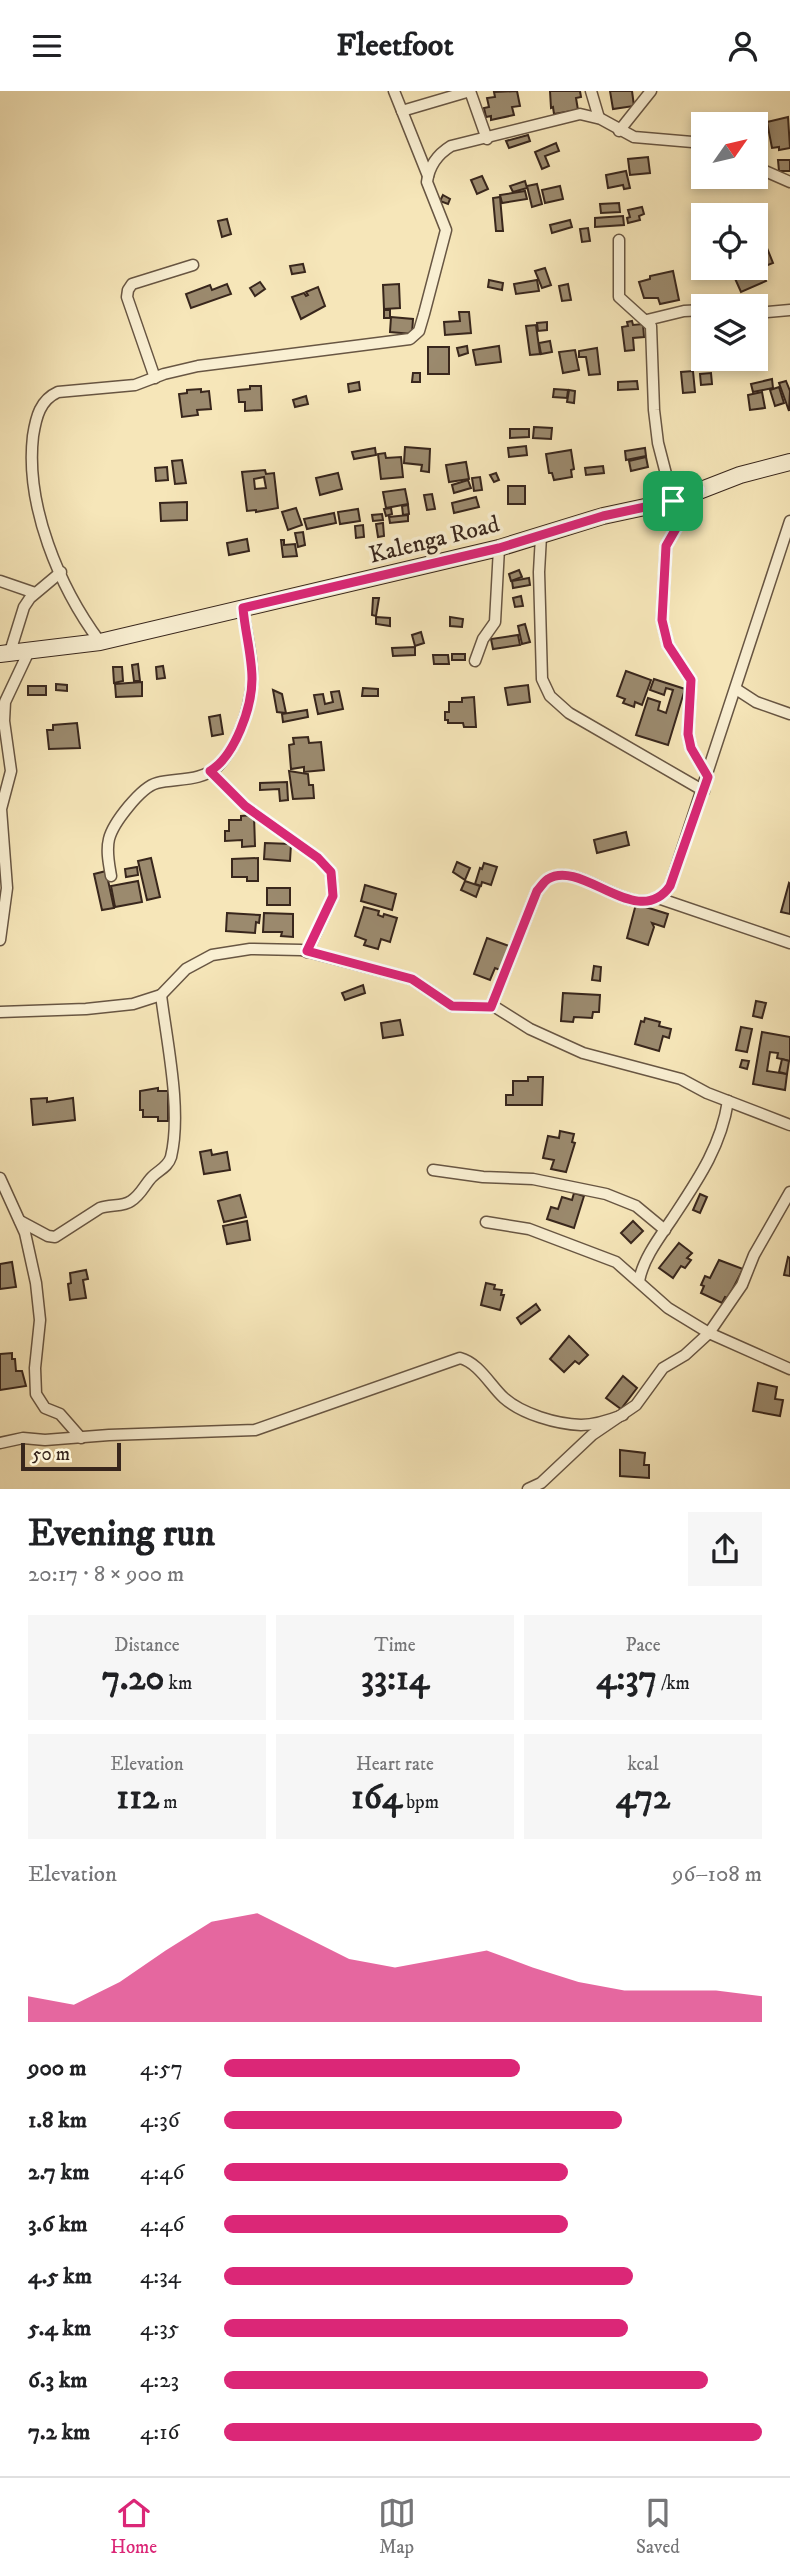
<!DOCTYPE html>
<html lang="en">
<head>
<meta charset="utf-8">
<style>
  body { margin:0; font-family:"IM FELL DW Pica",serif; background:#f6f6f6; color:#202124; height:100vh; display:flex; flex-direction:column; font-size:26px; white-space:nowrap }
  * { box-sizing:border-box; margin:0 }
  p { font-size:23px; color:#757577 }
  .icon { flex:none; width:38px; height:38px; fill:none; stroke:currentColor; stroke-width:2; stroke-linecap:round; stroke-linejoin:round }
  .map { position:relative; height:1398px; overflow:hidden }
  .side { display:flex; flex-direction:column; background:#fff; flex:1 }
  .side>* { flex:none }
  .needle { width:46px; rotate:56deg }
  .buttons { position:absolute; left:691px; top:21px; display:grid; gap:14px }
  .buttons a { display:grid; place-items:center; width:77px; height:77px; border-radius:0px; background:#fff; box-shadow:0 4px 10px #0003; font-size:35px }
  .scale { position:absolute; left:21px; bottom:18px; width:100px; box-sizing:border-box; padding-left:7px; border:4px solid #38261c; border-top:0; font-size:19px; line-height:24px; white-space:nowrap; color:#38261c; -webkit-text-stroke:5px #f9efd2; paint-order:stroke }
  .pin { position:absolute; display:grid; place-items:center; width:60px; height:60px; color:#fff; margin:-30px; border-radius:14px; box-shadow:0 4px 10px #0006 }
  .round { display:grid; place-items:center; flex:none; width:74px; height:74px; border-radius:0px; background:#f6f6f6 }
  .head { display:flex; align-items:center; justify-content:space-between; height:119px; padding:0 28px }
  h1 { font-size:38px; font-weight:700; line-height:52px }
  .figures { display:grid; grid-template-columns:repeat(3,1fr); gap:10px; height:119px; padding:7px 28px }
  .figures div { display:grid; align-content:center; border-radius:0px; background:#f6f6f6; text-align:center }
  .figures b { font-size:35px; font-weight:700 }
  .figures small { font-size:19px; font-weight:400 }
  .figures p { font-size:19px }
  .chart { height:196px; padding:14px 28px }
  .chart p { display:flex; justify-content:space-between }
  .chart svg { width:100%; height:126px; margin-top:7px; fill:#db2777; opacity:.7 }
  ul { padding:0 28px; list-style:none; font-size:23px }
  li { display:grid; grid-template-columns:112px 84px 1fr; align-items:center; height:52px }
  li i { height:18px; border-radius:9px; background:#db2777 }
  header { display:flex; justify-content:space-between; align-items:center; height:91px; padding:0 28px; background:#fff; font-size:32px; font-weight:700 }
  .tabs { display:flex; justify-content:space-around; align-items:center; height:98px; border-top:2px solid #e0e0e0; background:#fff; font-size:19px; color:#757577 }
  .tabs a { display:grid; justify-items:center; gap:4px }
  .tabs .on { color:#db2777 }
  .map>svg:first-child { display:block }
  .building { fill:#9b8a6e; stroke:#38261c; stroke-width:2; fill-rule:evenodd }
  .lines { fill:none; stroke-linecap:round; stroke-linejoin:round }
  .minor-casing { stroke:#685643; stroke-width:13 }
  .secondary-casing { stroke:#38261c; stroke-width:18 }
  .minor { stroke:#f9efd2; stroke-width:10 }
  .secondary { stroke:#f9efd2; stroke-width:16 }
  .route-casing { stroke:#fff; stroke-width:14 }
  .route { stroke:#db2777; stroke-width:9 }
  .labels { text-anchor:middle; stroke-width:7; stroke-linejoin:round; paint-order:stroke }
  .street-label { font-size:24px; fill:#38261c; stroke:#f9efd2 }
</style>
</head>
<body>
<header><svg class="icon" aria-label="menu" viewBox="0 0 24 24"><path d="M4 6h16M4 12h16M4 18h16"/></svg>Fleetfoot<svg class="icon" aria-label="person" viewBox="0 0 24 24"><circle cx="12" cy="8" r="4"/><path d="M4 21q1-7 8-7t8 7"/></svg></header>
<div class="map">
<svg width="790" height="1398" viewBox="0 0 790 1398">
  <rect width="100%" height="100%" fill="#f6e6b9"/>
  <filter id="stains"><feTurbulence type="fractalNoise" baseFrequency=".00286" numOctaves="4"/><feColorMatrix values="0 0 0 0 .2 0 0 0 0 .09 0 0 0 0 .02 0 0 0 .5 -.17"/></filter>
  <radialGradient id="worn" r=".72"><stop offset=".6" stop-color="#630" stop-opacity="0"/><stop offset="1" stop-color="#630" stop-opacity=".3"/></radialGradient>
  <g class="building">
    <polygon points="517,0 520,15 512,16 514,24 491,29 491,25 486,26 484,17 489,16 487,7 495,6 494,1"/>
    <polygon points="550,0 580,0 581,6 576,7 578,19 554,23 553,16 551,17"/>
    <polygon points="610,0 632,0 634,15 613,18"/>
    <polygon points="788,26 790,57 779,59 779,56 772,57 767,31"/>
    <polygon points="528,44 530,50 509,57 506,50"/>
    <polygon points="556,52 559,60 545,65 549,75 542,78 535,61"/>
    <polygon points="648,66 650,82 630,84 628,68"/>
    <polygon points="778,69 790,69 790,80 779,80"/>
    <polygon points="626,80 630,97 624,98 623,94 608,97 606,84"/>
    <polygon points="482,85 488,98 477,103 471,89"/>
    <polygon points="525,90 527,97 513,101 510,95"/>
    <polygon points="537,93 542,113 532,116 527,95"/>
    <polygon points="560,95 563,108 545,112 542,99"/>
    <polygon points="525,100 527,108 502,112 500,104"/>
    <polygon points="443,104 450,108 448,113 440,110"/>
    <polygon points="500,106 503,140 496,140 493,107"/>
    <polygon points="619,112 620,121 601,122 600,113"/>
    <polygon points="642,116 644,123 639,125 640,129 628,132 627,127 630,126 628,119"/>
    <polygon points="623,125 624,134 595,136 595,127"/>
    <polygon points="227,128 231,143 222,146 218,130"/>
    <polygon points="570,129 572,136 552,142 550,134"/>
    <polygon points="588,137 590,150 582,151 580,138"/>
    <polygon points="767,157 773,172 763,176 757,161"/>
    <polygon points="756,167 766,190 741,201 733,183 727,185 724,177 756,177"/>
    <polygon points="303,173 305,181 292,183 290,175"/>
    <polygon points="545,177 551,194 542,197 535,180"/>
    <polygon points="673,180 679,209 660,213 658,207 644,207 639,191 650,188 650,185"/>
    <polygon points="489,189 503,192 502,199 488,196"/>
    <polygon points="537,189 539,200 516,203 514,193"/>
    <polygon points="260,191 265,198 255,205 250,197"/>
    <polygon points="227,193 231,203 191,217 186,203 210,194 212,199"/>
    <polygon points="399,193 400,217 384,218 383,194"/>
    <polygon points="568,193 571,209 562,210 559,195"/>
    <polygon points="318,196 325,215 301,228 292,206 304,202 306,205 308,204 306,201"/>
    <rect x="384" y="219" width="6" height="8"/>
    <polygon points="459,221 469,221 471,242 445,244 444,231 460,230"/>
    <polygon points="391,226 413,228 412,243 390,241"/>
    <polygon points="632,230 633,234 643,233 644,246 633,247 634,259 625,260 622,236 628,235 627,231"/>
    <polygon points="547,231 547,239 538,240 537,232"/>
    <polygon points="536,234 540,263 530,264 526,235"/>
    <polygon points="550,250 552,261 541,263 539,252"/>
    <polygon points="467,255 468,262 459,265 457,257"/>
    <polygon points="499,255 501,271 476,274 473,259"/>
    <rect x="428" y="256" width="21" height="27"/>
    <polygon points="597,257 600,283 589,284 586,266 579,266 579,260"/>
    <polygon points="575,259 579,279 563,282 559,261"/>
    <polygon points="693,280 695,301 683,302 681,281"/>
    <polygon points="413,282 420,282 420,291 412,291"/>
    <polygon points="711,282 712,293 701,294 700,283"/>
    <polygon points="772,288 773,297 753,301 751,293"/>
    <polygon points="637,290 638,298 618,299 618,291"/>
    <polygon points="786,290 790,300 789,320 779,292"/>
    <polygon points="359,291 360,299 349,301 348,293"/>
    <polygon points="250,295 261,295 262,319 245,320 245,311 239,311 238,299 250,298"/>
    <polygon points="779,296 784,312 775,315 770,299"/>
    <polygon points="201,298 201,301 209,300 211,318 197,319 198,324 182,326 179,303 187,302 187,299"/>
    <polygon points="554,298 568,299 567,307 553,306"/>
    <polygon points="569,299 575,300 574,312 567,311"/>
    <polygon points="762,301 765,317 750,319 748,304"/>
    <polygon points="306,305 308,313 295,316 293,309"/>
    <polygon points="534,336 552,337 551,348 533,347"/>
    <polygon points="510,338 529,338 529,346 510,347"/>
    <polygon points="526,355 527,364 509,366 508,357"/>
    <polygon points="405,356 430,358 429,381 421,380 422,374 404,372"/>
    <polygon points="375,357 376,364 354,368 352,361"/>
    <polygon points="645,357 646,365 626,369 625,360"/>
    <polygon points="571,359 574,378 571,379 572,386 554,389 552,382 549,382 546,363"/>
    <polygon points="385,362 386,367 401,366 403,386 381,388 378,363"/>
    <polygon points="646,366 648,376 631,380 629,370"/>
    <polygon points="182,369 186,392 175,393 172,370"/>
    <polygon points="466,371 469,388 449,391 446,374"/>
    <polygon points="603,375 604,382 586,384 585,377"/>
    <polygon points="167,376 168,389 156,390 155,377"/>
    <path d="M265,379L266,383L274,382L278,417L256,421V419L247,420L242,381ZM264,386L266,397L255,398L254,388Z"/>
    <polygon points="338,382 342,398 320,404 316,387"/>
    <polygon points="496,382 499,389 494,391 490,384"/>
    <polygon points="480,386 482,399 474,400 472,387"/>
    <polygon points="468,389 471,397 454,402 452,394"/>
    <rect x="508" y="395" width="17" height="18"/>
    <polygon points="405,398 408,413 386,417 383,401"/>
    <polygon points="432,403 435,418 427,419 424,404"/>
    <polygon points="476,406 479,416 454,422 452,412"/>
    <polygon points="187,411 187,429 161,430 160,412"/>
    <polygon points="408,414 409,423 403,424 402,415"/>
    <polygon points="296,417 302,434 288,439 282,421"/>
    <polygon points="391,417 392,423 386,425 384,418"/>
    <polygon points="358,418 360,430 340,433 338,421"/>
    <polygon points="334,422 336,432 307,438 304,428"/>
    <polygon points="382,423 383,429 373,430 372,424"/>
    <polygon points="408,424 408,430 390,432 389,426"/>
    <polygon points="383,432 384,445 378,446 376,433"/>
    <polygon points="363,434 364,446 356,447 355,435"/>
    <polygon points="303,441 305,454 298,456 295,442"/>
    <polygon points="247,448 249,460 229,464 227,452"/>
    <polygon points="281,449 284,449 284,454 295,453 297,465 283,466"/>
    <polygon points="519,479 522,486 511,490 509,483"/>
    <polygon points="529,487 530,494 513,497 512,490"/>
    <polygon points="521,505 523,515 515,516 513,507"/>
    <polygon points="373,507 379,507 376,525 372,524"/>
    <polygon points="376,526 390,527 390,535 376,533"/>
    <polygon points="450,526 463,528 462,536 450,535"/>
    <polygon points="525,533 530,551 522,553 518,535"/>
    <polygon points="421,541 424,552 415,555 412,544"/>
    <polygon points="518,544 520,554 493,558 491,548"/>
    <polygon points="415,556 415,564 393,565 392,557"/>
    <rect x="452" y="563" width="13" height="6"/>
    <polygon points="433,564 448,564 449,573 434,573"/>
    <polygon points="138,573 140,590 134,590 132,574"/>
    <polygon points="163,575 165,587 157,588 156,576"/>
    <polygon points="113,576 122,576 123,590 114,592"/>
    <polygon points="626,580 651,589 642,614 635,611 634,616 623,612 625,608 617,605"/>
    <polygon points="654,588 685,598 668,654 636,644 648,607 660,611 658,619 666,622 673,599 666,597 664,604 650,599"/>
    <polygon points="142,591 142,605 116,606 115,593"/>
    <polygon points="56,593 67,594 67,600 56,599"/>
    <polygon points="528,594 530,611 508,614 505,597"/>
    <rect x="28" y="595" width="18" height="9"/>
    <polygon points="363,597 378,598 378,605 362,605"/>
    <polygon points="273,599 282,603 286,622 277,621"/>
    <polygon points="339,600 343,618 318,623 314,604 323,603 325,613 333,611 331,601"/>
    <polygon points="474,606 476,636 464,636 463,632 448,632 448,629 445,629 445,621 449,621 449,611 462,611 462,607"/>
    <polygon points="307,619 308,626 283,631 282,623"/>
    <polygon points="220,624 223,643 212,645 209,626"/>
    <polygon points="77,632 80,657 49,658 47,639 53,639 53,634"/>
    <polygon points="308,646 309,652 321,651 324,679 304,681 304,676 291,678 289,654 294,653 293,647"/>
    <polygon points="289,680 308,683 309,694 313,694 314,707 293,708"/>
    <polygon points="287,691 288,709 280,710 279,698 260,699 260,692"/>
    <polygon points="254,724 255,755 242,756 242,749 225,750 225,740 229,740 229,729 241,729 241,725"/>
    <polygon points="626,741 629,754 597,762 594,749"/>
    <polygon points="265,752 291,753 290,770 264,768"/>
    <polygon points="151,767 160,806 147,809 138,770"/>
    <polygon points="258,767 258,790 247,790 247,786 232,786 232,768"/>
    <polygon points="457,771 470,777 465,789 453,781"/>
    <polygon points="484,772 497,776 491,794 482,791 481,795 475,793 480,777 482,778"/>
    <polygon points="137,776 138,784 126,786 125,778"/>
    <polygon points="106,780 114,817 102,819 94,783"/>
    <polygon points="138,790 142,811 115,816 111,795"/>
    <polygon points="465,790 480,795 476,806 461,799"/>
    <polygon points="789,792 790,793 790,823 781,821"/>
    <polygon points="365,794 396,803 392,819 361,810"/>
    <rect x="267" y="797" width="23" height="17"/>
    <polygon points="636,813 668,823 664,836 652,832 654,836 648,854 627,847"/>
    <polygon points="364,816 379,820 378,824 383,826 384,823 397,827 390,851 381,848 378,858 364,854 366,849 355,845"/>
    <polygon points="227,822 260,824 259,832 256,831 255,842 226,840"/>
    <polygon points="264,822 293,823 293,846 281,845 282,841 263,841"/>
    <polygon points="487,847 509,855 500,879 495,877 490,889 474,883"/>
    <polygon points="594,875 601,876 600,890 592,889"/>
    <polygon points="363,894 365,902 345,909 342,902"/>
    <polygon points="563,902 600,904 599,921 593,921 592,927 574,926 573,931 561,930"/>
    <polygon points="756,910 766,912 762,927 753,925"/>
    <polygon points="645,927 660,931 659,935 671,938 669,947 663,945 659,960 635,953 641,930 644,931"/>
    <polygon points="400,929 403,944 383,947 381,932"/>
    <polygon points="741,936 752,938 747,961 736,959"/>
    <polygon points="762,941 790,946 790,970 777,967 778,962 770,961 767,980 787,983 785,999 753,993"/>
    <polygon points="782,968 789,970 787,983 779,981"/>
    <polygon points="742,969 749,970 747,978 740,976"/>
    <polygon points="528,986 543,986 542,1014 506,1014 506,1004 513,1004 513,990 528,990"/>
    <polygon points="158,997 158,1000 168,1000 168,1030 158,1030 158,1026 143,1026 143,1019 140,1019 140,1000"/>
    <polygon points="47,1007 47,1011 73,1007 75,1029 33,1034 31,1008"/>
    <polygon points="560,1040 574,1043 572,1051 575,1052 566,1081 551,1078 554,1069 543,1067 548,1045 559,1047"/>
    <polygon points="211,1059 212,1064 227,1061 230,1079 204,1083 200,1061"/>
    <polygon points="574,1102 584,1105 574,1137 547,1128 551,1116 558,1118 562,1106 572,1109"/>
    <polygon points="700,1103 707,1106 700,1122 693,1119"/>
    <polygon points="240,1104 246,1126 224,1131 218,1110"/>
    <polygon points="247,1130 250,1149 227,1153 223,1135"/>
    <polygon points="633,1130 643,1140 631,1152 621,1142"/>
    <polygon points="679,1152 692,1162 687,1167 691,1169 685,1177 681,1175 673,1187 659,1177"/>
    <polygon points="788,1166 790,1167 790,1185 784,1184"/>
    <polygon points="719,1169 743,1178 728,1207 725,1206 722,1212 701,1202 704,1195 701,1194 705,1185 710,1187"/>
    <polygon points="12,1171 16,1196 0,1198 0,1173"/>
    <polygon points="86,1179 88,1188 83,1189 86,1207 70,1209 68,1193 71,1192 70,1182"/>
    <polygon points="486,1192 495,1194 494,1198 502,1199 501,1204 504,1204 500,1219 481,1214"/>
    <polygon points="536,1213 540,1219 521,1233 517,1227"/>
    <polygon points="569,1245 588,1264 579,1273 575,1270 564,1281 550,1268"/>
    <polygon points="12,1262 12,1268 15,1268 16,1280 22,1280 26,1295 0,1299 0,1263"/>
    <polygon points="623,1285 637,1297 621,1318 606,1307"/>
    <polygon points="758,1292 777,1296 775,1308 783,1309 780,1325 753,1320"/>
    <polygon points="620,1359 645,1362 644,1374 649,1374 649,1387 620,1385"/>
  </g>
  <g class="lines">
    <defs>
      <g id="minor">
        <polyline points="394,0 428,85"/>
        <polyline points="470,0 487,48"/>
        <polyline points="591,0 599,27"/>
        <polyline points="402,20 470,0"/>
        <polyline points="619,40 651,0"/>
        <polyline points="756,72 765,80 790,91"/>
        <polyline points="619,149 619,206 651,235 654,319 658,352 673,410"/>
        <polyline points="756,222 790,219"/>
        <polyline points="647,229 684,220 704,219"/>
        <polyline points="155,287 127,206 128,199 132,193 193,174"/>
        <polyline points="698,399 666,455 662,529 668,554 691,589 688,643 691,657 708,686"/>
        <polyline points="541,445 539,481 542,588 550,605 569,622 704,700"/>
        <polyline points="0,490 35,502"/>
        <path d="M100,551C59,496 25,414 33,345C36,326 40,309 58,301L135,294L164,283L198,275L410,248L419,240L424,223L446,139L427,91C429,75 438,63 451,55L580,23L601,28L634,46L704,52"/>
        <polyline points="10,561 24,516 30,507 61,481"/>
        <polyline points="475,570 483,548 495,531 499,457"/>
        <polyline points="736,598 756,611 790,623"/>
        <polyline points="210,680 245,715 318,767 331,781 333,805 307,861"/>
        <path d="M111,785C109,773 106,760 109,748C113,732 141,696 157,692C177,687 201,691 218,675C238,654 249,620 252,592C254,568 245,541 243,517"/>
        <polyline points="658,807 790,852"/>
        <polyline points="0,849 7,797 1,718 11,680 4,630 5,611 29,560"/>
        <path d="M491,916L537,800C541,796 544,790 548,788C583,767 638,841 670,795L790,430"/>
        <polyline points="0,921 86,918 133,913 161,904 186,878 212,864 250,858 301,859 412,888 452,915 495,916 530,938 583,962 681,988 707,1002 790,1034"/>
        <polyline points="433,1079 483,1086 533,1088 606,1103 636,1115 665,1139"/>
        <polyline points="0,1087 25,1142 36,1192 40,1229 35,1277 36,1303 45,1317 60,1323 81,1347"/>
        <path d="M20,1130L48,1145L55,1146L100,1117C110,1113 123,1116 131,1110C141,1104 145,1093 152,1086C159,1079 168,1076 171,1066C182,1020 167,952 161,904"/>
        <polyline points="486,1131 529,1138 616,1171 668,1217 709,1242 790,1278"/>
        <path d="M639,1190C643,1168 659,1147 672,1128C697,1090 721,1056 728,1010"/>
        <path d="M0,1352L23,1347L45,1349L109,1344L255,1339L460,1267C479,1272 490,1294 504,1307C522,1323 556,1333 581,1334C595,1334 610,1329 623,1324"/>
        <polyline points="528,1398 541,1392 592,1344 636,1314 663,1277 685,1264 709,1242 742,1194 754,1164 790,1101"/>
      </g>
      <polyline id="secondary" points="0,563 100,551 499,457 603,425 673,410 740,384 790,371"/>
    </defs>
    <use href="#minor" class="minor-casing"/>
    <use href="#secondary" class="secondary-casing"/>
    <use href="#minor" class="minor"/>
    <use href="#secondary" class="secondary"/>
  </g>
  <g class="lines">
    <defs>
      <path id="route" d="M698,399L666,455L662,529L668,554L691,589L688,643L691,657L708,686L670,795C638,841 582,767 548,788C544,790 541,796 537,800L491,916L452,915L412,888L307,860L333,805L331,781L318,767L245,715L210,680C235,665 252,616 252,588C252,565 245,541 243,517L499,457L603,425L673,410Z"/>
    </defs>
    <use href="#route" class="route-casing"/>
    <use href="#route" class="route"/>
  </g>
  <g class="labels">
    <g class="street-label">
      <text transform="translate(434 448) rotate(-14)" y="8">Kalenga Road</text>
    </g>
  </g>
  <rect width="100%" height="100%" filter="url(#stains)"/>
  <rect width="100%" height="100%" fill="url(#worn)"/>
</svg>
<div class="buttons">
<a><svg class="needle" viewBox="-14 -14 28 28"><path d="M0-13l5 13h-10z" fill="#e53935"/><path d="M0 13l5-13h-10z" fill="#757577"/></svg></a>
<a><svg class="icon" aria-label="locate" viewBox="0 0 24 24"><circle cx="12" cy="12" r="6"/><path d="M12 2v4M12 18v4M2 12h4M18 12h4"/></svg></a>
<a><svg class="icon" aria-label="layers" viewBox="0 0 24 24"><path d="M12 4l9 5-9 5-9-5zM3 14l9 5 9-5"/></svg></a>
</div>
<div class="scale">50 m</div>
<div class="pin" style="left:673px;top:410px;background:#1e9e55"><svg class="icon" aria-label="arrive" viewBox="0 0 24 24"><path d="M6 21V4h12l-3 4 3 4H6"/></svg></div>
</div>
<section class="side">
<div class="head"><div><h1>Evening run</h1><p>20:17 · 8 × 900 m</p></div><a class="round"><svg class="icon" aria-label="share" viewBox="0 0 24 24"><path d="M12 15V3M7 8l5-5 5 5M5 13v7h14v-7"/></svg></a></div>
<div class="figures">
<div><p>Distance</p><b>7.20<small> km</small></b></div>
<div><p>Time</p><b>33:14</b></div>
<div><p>Pace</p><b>4:37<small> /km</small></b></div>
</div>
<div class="figures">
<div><p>Elevation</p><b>112<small> m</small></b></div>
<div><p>Heart rate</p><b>164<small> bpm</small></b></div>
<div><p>kcal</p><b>472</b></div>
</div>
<div class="chart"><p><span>Elevation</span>96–108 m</p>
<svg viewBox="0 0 160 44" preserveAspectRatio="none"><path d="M0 44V35L10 38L20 30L30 19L40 9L50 6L60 14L70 22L80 25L90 22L100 19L110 25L120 30L130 33L140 33L150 33L160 35V44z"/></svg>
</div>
<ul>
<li><b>900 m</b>4:57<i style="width:55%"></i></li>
<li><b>1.8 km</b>4:36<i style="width:74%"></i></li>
<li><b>2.7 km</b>4:46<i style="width:64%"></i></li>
<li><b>3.6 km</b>4:46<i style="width:64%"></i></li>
<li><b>4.5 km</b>4:34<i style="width:76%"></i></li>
<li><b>5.4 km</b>4:35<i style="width:75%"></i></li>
<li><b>6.3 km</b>4:23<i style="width:90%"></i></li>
<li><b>7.2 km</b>4:16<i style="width:100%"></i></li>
</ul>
</section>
<nav class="tabs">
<a class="on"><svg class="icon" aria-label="home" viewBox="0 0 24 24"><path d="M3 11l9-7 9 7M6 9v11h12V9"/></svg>Home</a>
<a><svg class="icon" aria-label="map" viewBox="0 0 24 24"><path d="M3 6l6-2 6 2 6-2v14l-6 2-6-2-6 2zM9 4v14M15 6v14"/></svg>Map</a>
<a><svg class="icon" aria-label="saved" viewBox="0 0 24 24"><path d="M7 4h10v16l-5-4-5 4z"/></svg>Saved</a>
</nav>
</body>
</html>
